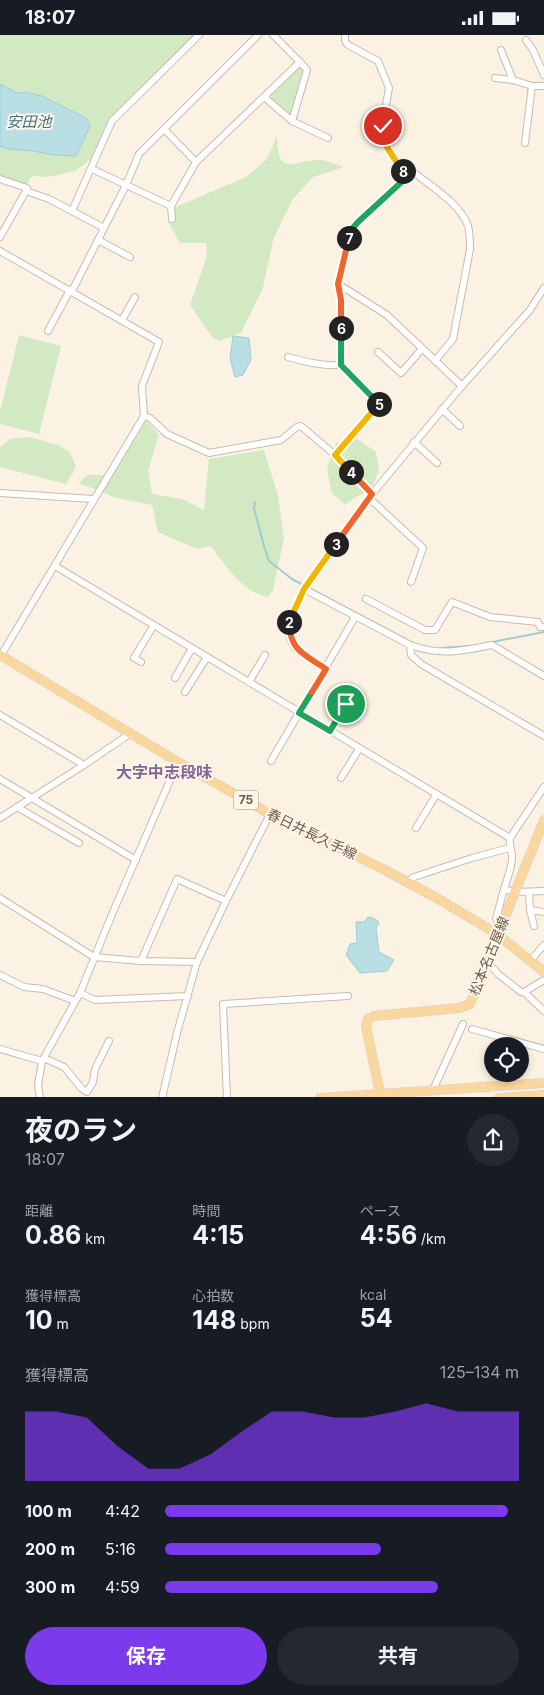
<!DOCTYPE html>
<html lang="ja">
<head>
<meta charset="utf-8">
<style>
  body { margin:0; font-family:Inter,"Noto Sans JP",sans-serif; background:#242831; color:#f1f3f6; height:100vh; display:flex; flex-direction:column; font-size:19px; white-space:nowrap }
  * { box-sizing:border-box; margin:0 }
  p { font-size:16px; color:#9ea1a6 }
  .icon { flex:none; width:28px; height:28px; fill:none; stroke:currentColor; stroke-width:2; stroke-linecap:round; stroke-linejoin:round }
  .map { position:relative; height:1062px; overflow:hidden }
  .details { display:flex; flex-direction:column; background:#171b24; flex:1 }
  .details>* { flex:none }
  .controls { position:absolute; left:484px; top:1002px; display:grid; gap:10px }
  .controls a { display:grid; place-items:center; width:45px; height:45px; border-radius:50%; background:#171b24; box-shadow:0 2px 8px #0003; font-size:25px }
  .pin { position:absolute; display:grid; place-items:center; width:42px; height:42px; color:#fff; margin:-21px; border:2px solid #fff; border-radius:50%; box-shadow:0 1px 5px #0007 }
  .km { position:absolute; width:25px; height:25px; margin:-12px; border-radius:50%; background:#222; color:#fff; font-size:14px; line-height:25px; text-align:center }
  .round { display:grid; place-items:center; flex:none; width:52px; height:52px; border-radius:26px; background:#242831 }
  .head { display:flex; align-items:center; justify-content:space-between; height:85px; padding:0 25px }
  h1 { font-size:28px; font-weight:700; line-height:38px }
  .metrics { display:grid; grid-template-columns:repeat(3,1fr); gap:8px; height:85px; padding:5px 25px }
  .metrics div { display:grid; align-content:center }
  .metrics b { font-size:25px; font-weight:700 }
  .metrics small { font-size:14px; font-weight:400 }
  .metrics p { font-size:14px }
  .chart { height:140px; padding:10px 25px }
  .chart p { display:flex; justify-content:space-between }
  .chart svg { width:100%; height:90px; margin-top:5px; fill:#7c3aed; opacity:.7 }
  .cta { display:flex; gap:10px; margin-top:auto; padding:10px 25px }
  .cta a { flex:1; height:58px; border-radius:30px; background:#7c3aed; color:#fff; font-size:20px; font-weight:700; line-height:58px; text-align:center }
  .cta a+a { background:#242831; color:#f1f3f6 }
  ul { padding:0 25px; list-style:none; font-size:16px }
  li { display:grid; grid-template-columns:80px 60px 1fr; align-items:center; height:38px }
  li i { height:12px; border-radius:6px; background:#7c3aed }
  .status { display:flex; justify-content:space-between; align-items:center; height:35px; padding:0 25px; background:#171b24; direction:ltr }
  .status svg { height:14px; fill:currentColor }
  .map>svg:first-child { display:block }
  .green { fill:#d2e9c3 }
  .water { fill:#b9dee4; stroke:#9fcdd6 }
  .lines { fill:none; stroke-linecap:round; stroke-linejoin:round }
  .stream { stroke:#9fcdd6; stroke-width:2 }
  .minor-casing { stroke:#cdbaaa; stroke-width:8 }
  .major-casing { stroke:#d8d1cc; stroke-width:10 }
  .minor { stroke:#fff; stroke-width:6 }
  .major { stroke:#f9d79e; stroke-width:9 }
  .split-1-casing { stroke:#fff; stroke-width:10 }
  .split-2-casing { stroke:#fff; stroke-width:10 }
  .split-3-casing { stroke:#fff; stroke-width:10 }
  .split-4-casing { stroke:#fff; stroke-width:10 }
  .split-5-casing { stroke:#fff; stroke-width:10 }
  .split-6-casing { stroke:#fff; stroke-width:10 }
  .split-7-casing { stroke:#fff; stroke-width:10 }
  .split-8-casing { stroke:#fff; stroke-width:10 }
  .split-9-casing { stroke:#fff; stroke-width:10 }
  .split-1 { stroke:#22a559; stroke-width:6 }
  .split-2 { stroke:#f0652b; stroke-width:6 }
  .split-3 { stroke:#f5b400; stroke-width:6 }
  .split-4 { stroke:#f0652b; stroke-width:6 }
  .split-5 { stroke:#f5b400; stroke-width:6 }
  .split-6 { stroke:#22a559; stroke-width:6 }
  .split-7 { stroke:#f0652b; stroke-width:6 }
  .split-8 { stroke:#22a559; stroke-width:6 }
  .split-9 { stroke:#f5b400; stroke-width:6 }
  .labels { text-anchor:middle; stroke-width:4; stroke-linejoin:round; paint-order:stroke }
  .shield { fill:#fff6ea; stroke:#9d887a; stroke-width:1 }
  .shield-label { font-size:12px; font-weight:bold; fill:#73594a }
  .street-label { font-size:14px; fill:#73594a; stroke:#fff6ea }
  .water-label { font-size:15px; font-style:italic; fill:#42757f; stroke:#fff6ea }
  .quarter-label { font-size:16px; font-weight:bold; fill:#866696; stroke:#fff6ea }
</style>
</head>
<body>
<div class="status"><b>18:07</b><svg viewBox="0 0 49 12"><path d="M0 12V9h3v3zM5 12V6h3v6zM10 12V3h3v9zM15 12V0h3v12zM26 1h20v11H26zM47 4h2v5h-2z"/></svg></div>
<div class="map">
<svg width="544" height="1063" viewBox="0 0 544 1063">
  <rect width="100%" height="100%" fill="#fcf2e4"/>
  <g class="green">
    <polygon points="0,0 195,0 109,85 92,123 82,131 75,136 48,142 32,141 27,150 0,142 0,111 8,114 33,116 53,120 76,121 81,109 86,83 26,57 17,58 0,49"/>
    <polygon points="298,32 303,34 292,82 290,82 271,63 271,59"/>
    <path d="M277,101C278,145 293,124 321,125C329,126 337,130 344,132L313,142L292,165L273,205L263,253L241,298L219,306L212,302L190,270L207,221L206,208H180L168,187L176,172L246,142L267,124Z"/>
    <polygon points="19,300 61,311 39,399 0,389 0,376"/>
    <path d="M146,386L159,400L148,436L152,459L182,464L204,475L209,424L264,415L278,461L284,503L273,555L268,562C243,558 225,530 211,511L197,514L158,497L152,470L117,463L79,448L88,440H113Z"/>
    <polygon points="30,402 58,410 70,417 76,432 66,449 0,432 0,412 10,404"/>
    <polygon points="355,402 376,417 379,436 370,457 357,461 345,470 332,458 327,434 336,408"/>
  </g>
  <g class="water">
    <polygon points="0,49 17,58 26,57 42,61 86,83 90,91 76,121 53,120 33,116 8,114 0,111"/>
    <polygon points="233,301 249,303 251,325 243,340 235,342 230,323"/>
    <polygon points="368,882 373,883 379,887 376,893 379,917 394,925 387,936 360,938 346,920 350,909 357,908 356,887 364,887"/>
  </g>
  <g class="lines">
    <g class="stream">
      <polyline points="255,467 254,473 264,511 269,526 292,544 413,608"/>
      <polyline points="482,609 544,597"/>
      <polyline points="440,613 470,611"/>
    </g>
    <defs>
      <g id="minor">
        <polyline points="345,0 345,6 348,10 378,26 389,53 381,98 384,106 407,142"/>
        <polyline points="526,5 533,15 544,40"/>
        <polyline points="501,15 513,45"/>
        <polyline points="495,43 513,45 532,51 544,51"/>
        <polyline points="264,62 292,86 328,103"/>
        <polyline points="292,86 307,35 300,27"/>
        <polyline points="164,94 196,127"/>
        <polyline points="525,108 532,51"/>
        <polyline points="92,134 171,171 196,127 300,27 273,0"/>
        <polyline points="0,144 27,153 26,156 49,164 104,193"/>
        <polyline points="171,171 172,184"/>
        <polyline points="72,176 112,86 199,0"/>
        <polyline points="0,202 26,156"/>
        <polyline points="98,205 130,222"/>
        <polyline points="0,216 159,307 142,351 144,381 0,622"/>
        <polyline points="338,249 387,280 462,351"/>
        <path d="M544,253L530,275L462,351L372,459L304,554L410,610C442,621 460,616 492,610L544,641"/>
        <polyline points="72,256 126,150 139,119 258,0"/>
        <polyline points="122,285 135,262"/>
        <polyline points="48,296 70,255"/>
        <polyline points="378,317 401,338 422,314"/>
        <path d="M288,322C306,327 322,331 341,330"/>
        <polyline points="442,374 460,391"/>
        <polyline points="144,381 150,383 167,399 209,418 281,405 297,392 301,391 335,420 372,459"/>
        <polyline points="414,407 437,428"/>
        <path d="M335,420L379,368L341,330V265L338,249L348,207L351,195L358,187L407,142L412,136C429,150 461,169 468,191C470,198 470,206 470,214L453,304L435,326"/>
        <polyline points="0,458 93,464"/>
        <polyline points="369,463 423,513 411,547"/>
        <polyline points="55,531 510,803"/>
        <path d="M304,554C295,572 280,594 296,614C302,620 318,628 326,633"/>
        <polyline points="366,564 425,595 435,595 452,567 490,582 538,587 540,592 544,592"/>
        <polyline points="410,610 411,620 421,629 544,701"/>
        <polyline points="141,627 134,623 154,590"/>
        <polyline points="175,643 192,613"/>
        <polyline points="249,647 265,620"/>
        <polyline points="185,657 207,622"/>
        <polyline points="0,680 84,730"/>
        <polyline points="330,696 346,669"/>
        <polyline points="271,726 355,582"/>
        <polyline points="341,743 359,714"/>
        <polyline points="0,744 136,825"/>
        <path d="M544,752L510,803C509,813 512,815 512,823C512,833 507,844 504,854L514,857L544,856"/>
        <polyline points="17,772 79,808"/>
        <polyline points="0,783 84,730 131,698"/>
        <polyline points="416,793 436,760"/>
        <polyline points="408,846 414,842 472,823 509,813"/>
        <polyline points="529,857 530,875 544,877"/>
        <polyline points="0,863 94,922"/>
        <polyline points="530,875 534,891"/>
        <polyline points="502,889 496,884 504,854"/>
        <polyline points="94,922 141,926 197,927"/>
        <polyline points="531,925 544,910"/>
        <polyline points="141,926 177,844 226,866"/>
        <polyline points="487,926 498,939 521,957 524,957 544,976"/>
        <polyline points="0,940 24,952 43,954 75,966"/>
        <polyline points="524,957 544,945"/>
        <polyline points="80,958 95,965 188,961"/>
        <polyline points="472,994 544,1014"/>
        <polyline points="0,1014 42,1026"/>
        <polyline points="44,1023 64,1032 82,1054 87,1057 93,1047 95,1034 109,1006"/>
        <polyline points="433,1055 463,989"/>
        <polyline points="40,1063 38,1050 42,1026 80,958 113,877 178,727"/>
        <polyline points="162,1063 177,998 197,927 226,866 270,779"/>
        <polyline points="227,1063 223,969 348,961"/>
      </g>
      <g id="major">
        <polyline points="0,620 178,727 270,779 383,834 442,866 497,899 544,937"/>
        <polyline points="320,1063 544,1048"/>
        <polyline points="381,1063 366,991 368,984 374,981 459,973 470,969 544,785"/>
        <polyline points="499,1063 544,1060"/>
      </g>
    </defs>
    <use href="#minor" class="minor-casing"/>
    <use href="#major" class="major-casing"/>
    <use href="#minor" class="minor"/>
    <use href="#major" class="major"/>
  </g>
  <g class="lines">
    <defs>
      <polyline id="split-1" points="312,657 299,678 330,696 346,669"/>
      <path id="split-2" d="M289,587C290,616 304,619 326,634L312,657"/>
      <polyline id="split-3" points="289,587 304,554 336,509"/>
      <polyline id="split-4" points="336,509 372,459 351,437"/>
      <polyline id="split-5" points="351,437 335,420 379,369"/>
      <polyline id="split-6" points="341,293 341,330 379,369"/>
      <polyline id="split-7" points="341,293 341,265 338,249 349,203"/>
      <polyline id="split-8" points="349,203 351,195 358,187 407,142 403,136"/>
      <path id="split-9" d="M383,91C379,107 395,123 403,136"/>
    </defs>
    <use href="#split-1" class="split-1-casing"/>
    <use href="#split-2" class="split-2-casing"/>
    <use href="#split-3" class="split-3-casing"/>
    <use href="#split-4" class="split-4-casing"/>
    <use href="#split-5" class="split-5-casing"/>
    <use href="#split-6" class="split-6-casing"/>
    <use href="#split-7" class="split-7-casing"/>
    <use href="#split-8" class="split-8-casing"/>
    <use href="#split-9" class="split-9-casing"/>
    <use href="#split-1" class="split-1"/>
    <use href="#split-2" class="split-2"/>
    <use href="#split-3" class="split-3"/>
    <use href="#split-4" class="split-4"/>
    <use href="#split-5" class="split-5"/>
    <use href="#split-6" class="split-6"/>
    <use href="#split-7" class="split-7"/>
    <use href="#split-8" class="split-8"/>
    <use href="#split-9" class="split-9"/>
  </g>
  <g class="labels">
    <rect class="shield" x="233.5" y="755.5" width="25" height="19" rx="4"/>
    <g class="shield-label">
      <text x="246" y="769">75</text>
    </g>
    <g class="street-label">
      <text transform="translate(312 799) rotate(26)" y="5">春日井長久手線</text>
      <text transform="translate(489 921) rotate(-68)" y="5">松本名古屋線</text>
    </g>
    <g class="water-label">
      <text x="29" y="92">安田池</text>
    </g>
    <g class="quarter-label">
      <text x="164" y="743">大字中志段味</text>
    </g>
  </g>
</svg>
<div class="controls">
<a><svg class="icon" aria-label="locate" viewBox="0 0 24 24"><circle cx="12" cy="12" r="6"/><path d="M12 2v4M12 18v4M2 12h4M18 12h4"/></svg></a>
</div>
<div class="pin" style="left:346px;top:669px;background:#1e9e55"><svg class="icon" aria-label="arrive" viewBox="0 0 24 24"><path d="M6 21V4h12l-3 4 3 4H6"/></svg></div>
<div class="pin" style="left:383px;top:91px;background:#d93025"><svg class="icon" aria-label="check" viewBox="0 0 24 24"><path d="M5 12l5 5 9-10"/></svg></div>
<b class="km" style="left:289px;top:587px">2</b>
<b class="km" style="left:336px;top:509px">3</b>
<b class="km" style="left:351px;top:437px">4</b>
<b class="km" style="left:379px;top:369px">5</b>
<b class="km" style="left:341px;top:293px">6</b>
<b class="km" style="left:349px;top:203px">7</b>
<b class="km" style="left:403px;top:136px">8</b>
</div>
<section class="details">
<div class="head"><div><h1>夜のラン</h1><p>18:07</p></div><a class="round"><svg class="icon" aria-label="share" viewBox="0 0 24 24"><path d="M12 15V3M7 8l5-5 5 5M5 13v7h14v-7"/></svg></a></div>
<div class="metrics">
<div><p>距離</p><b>0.86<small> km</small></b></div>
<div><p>時間</p><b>4:15</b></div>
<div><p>ペース</p><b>4:56<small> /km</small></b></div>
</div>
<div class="metrics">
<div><p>獲得標高</p><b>10<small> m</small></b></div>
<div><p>心拍数</p><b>148<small> bpm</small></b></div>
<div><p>kcal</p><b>54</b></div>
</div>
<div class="chart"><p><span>獲得標高</span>125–134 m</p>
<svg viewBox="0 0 160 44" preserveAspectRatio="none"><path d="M0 44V10L10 10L20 13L30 27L40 38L50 38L60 31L70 20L80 10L90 10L100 13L110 13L120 10L130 6L140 10L150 10L160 10V44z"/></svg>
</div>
<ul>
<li><b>100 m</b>4:42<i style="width:97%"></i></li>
<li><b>200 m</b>5:16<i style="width:61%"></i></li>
<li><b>300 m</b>4:59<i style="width:77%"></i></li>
</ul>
<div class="cta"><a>保存</a><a>共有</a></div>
</section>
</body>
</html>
